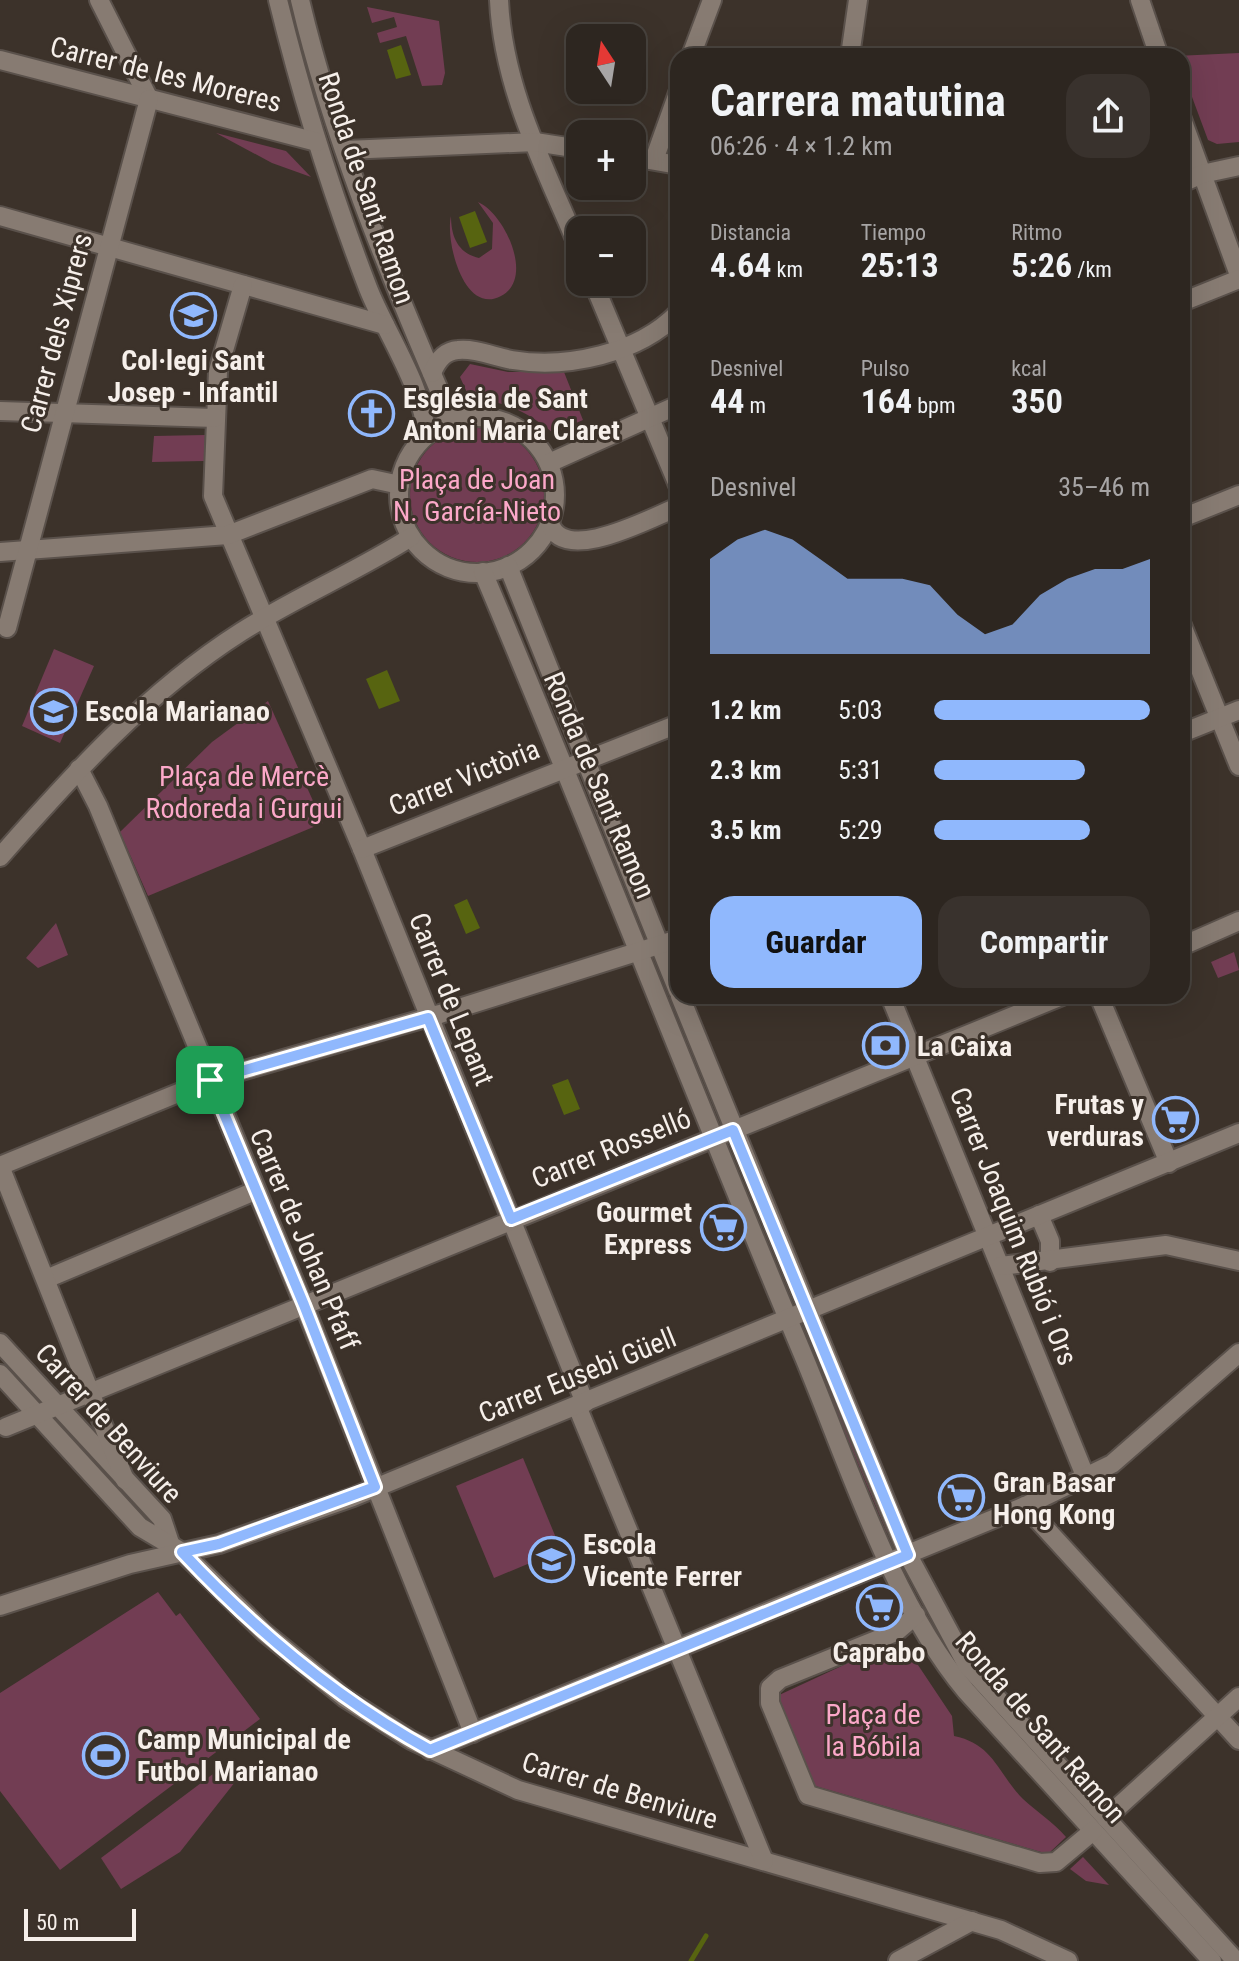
<!DOCTYPE html>
<html lang="es">
<head>
<meta charset="utf-8">
<style>
  body { margin:0; font-family:"Roboto Condensed",sans-serif; background:#39322d; color:#f1f3f6; height:100vh; display:flex; flex-direction:column; font-size:30px; white-space:nowrap }
  * { box-sizing:border-box; margin:0 }
  p { font-size:26px; color:#a7a5a5 }
  .icon { flex:none; width:44px; height:44px; fill:none; stroke:currentColor; stroke-width:2; stroke-linecap:round; stroke-linejoin:round }
  .map { position:relative; flex:1; overflow:hidden }
  .side { position:absolute; left:670px; top:48px; width:520px; height:956px; display:flex; flex-direction:column; background:#2d2620; border-radius:24px; box-shadow:0 8px 32px #0002,0 0 0 2px #48433e }
  .side>* { flex:none }
  .needle { width:52px; rotate:348deg }
  .buttons { position:absolute; left:566px; top:24px; display:grid; gap:16px }
  .buttons a { display:grid; place-items:center; width:80px; height:80px; border-radius:16px; background:#2d2620; box-shadow:0 8px 32px #0002,0 0 0 2px #48433e; font-size:40px }
  .scale { position:absolute; left:24px; bottom:20px; width:112px; box-sizing:border-box; padding-left:8px; border:4px solid #f6efea; border-top:0; font-size:22px; line-height:28px; white-space:nowrap; color:#f6efea; -webkit-text-stroke:6px #3c322a; paint-order:stroke }
  .pin { position:absolute; display:grid; place-items:center; width:68px; height:68px; color:#fff; margin:-34px; border-radius:16px; box-shadow:0 4px 12px #0006 }
  .round { display:grid; place-items:center; flex:none; width:84px; height:84px; border-radius:24px; background:#39322d }
  .summary { display:flex; align-items:center; justify-content:space-between; height:136px; padding:0 40px }
  h1 { font-size:44px; font-weight:700; line-height:60px }
  .stats { display:grid; grid-template-columns:repeat(3,1fr); gap:12px; height:136px; padding:8px 40px }
  .stats div { display:grid; align-content:center }
  .stats b { font-size:34px; font-weight:700 }
  .stats small { font-size:22px; font-weight:400 }
  .stats p { font-size:22px }
  .chart { height:224px; padding:16px 40px }
  .chart p { display:flex; justify-content:space-between }
  .chart svg { width:100%; height:144px; margin-top:8px; fill:#90b8fd; opacity:.7 }
  .cta { display:flex; gap:16px; margin-top:auto; padding:16px 40px }
  .cta a { flex:1; height:92px; border-radius:24px; background:#90b8fd; color:#111; font-size:32px; font-weight:700; line-height:92px; text-align:center }
  .cta a+a { background:#39322d; color:#f1f3f6 }
  ul { padding:0 40px; list-style:none; font-size:26px }
  li { display:grid; grid-template-columns:128px 96px 1fr; align-items:center; height:60px }
  li i { height:20px; border-radius:10px; background:#90b8fd }
  .map>svg:first-child { display:block }
  .green { fill:#723d53 }
  .water { fill:#576410 }
  .lines { fill:none; stroke-linecap:round; stroke-linejoin:round }
  .stream { stroke:#576410; stroke-width:5 }
  .minor-casing { stroke:#5a514b; stroke-width:22 }
  .minor { stroke:#877b72; stroke-width:18 }
  .route-casing { stroke:#fff; stroke-width:16 }
  .route { stroke:#90b8fd; stroke-width:10 }
  .labels { text-anchor:middle; stroke-width:6; stroke-linejoin:round; paint-order:stroke }
  .street-label { font-size:28px; fill:#f6efea; stroke:#3c322a }
  .poi-label { font-size:28px; font-weight:bold; fill:#f6efea; stroke:#3c322a; text-anchor:start }
  .park-label { font-size:28px; fill:#fca8c9; stroke:#3c322a }
</style>
</head>
<body>
<div class="map">
<svg width="1239" height="1961" viewBox="0 0 1239 1961">
  <rect width="100%" height="100%" fill="#3c322a"/>
  <g class="green">
    <polygon points="367,7 439,21 445,73 442,85 422,86 406,36 380,43 377,33 397,27 394,17 372,23"/>
    <polygon points="1239,53 1239,142 1217,144 1208,140 1182,70 1182,56 1176,56"/>
    <polygon points="216,133 286,151 311,177 272,163"/>
    <path d="M478,202C505,214 535,279 501,296C464,316 445,241 451,216C451,237 458,253 479,258L492,249L493,223Z"/>
    <path d="M470,364L508,372H564L583,420L553,433C524,409 506,403 469,397L460,377Z"/>
    <circle cx="477" cy="495" r="67"/>
    <polygon points="205,435 204,461 152,462 154,436"/>
    <polygon points="54,649 94,666 60,743 22,726"/>
    <polygon points="268,701 323,823 148,896 120,832 212,742"/>
    <polygon points="56,923 68,955 38,968 26,958"/>
    <polygon points="1234,952 1239,970 1218,978 1211,962"/>
    <polygon points="825,1373 891,1531 887,1533 821,1375"/>
    <polygon points="523,1458 561,1550 494,1578 456,1486"/>
    <polygon points="158,1592 176,1616 180,1613 260,1719 60,1870 0,1791 0,1693"/>
    <path d="M889,1644L908,1650L952,1716L954,1736C994,1744 998,1774 1023,1799C1037,1812 1053,1822 1066,1837L1048,1854L812,1785L777,1696Z"/>
    <polygon points="221,1768 235,1782 180,1852 121,1889 101,1858"/>
    <polygon points="1083,1857 1109,1885 1086,1881 1070,1869"/>
  </g>
  <g class="water">
    <polygon points="401,45 411,75 396,79 387,50"/>
    <polygon points="475,211 487,242 470,248 459,217"/>
    <polygon points="387,670 400,701 379,709 366,679"/>
    <polygon points="467,899 480,928 466,934 454,905"/>
    <polygon points="568,1079 580,1109 564,1115 552,1085"/>
  </g>
  <g class="lines">
    <polyline class="stream" points="691,1961 706,1936"/>
    <defs>
      <g id="minor">
        <polyline points="99,0 149,99"/>
        <path d="M278,0C302,98 332,194 368,288C385,332 425,389 426,436"/>
        <path d="M300,0C332,136 387,269 442,397L449,409L461,418"/>
        <path d="M499,0C503,90 546,169 580,251"/>
        <polyline points="1140,0 1159,56"/>
        <polyline points="691,56 712,0"/>
        <polyline points="850,56 858,0"/>
        <polyline points="0,60 317,142"/>
        <polyline points="1182,119 1239,275"/>
        <polyline points="346,150 535,142 580,149"/>
        <polyline points="632,157 678,165"/>
        <polyline points="654,160 678,93"/>
        <polyline points="1182,183 1202,174 1239,166"/>
        <polyline points="0,216 385,325"/>
        <polyline points="593,282 678,485"/>
        <polyline points="243,285 218,371 213,496 362,849 585,1403"/>
        <polyline points="1182,302 1239,279"/>
        <path d="M432,373C437,361 444,351 458,350C475,348 495,357 512,360C567,369 638,354 678,313"/>
        <polyline points="0,411 215,418"/>
        <circle cx="477" cy="495" r="78"/>
        <polyline points="549,463 678,405"/>
        <polyline points="1182,518 1239,495"/>
        <path d="M550,524C565,565 650,518 678,507"/>
        <polyline points="0,552 228,535 372,479 400,485"/>
        <polyline points="508,566 678,991"/>
        <path d="M483,572C592,830 693,1092 801,1350C847,1459 890,1600 966,1691L1212,1961"/>
        <polyline points="1182,625 1239,766"/>
        <polyline points="7,628 149,99"/>
        <polyline points="1182,733 1239,710"/>
        <polyline points="79,769 98,806 304,1305 473,1733"/>
        <polyline points="362,849 678,724"/>
        <path d="M0,857C73,774 147,692 241,632C296,597 356,572 411,537"/>
        <polyline points="1182,946 1239,921"/>
        <polyline points="680,996 908,1555 967,1665 1236,1961"/>
        <polyline points="890,996 1086,1478"/>
        <polyline points="1099,996 1169,1163"/>
        <polyline points="1039,1215 1050,1241 1050,1262"/>
        <polyline points="1001,1266 1166,1245 1239,1261"/>
        <polyline points="46,1279 255,1191"/>
        <polyline points="0,1343 162,1519 170,1543"/>
        <polyline points="0,1374 140,1527 182,1552 264,1632 345,1698 411,1740 518,1790 1001,1930 1068,1961"/>
        <polyline points="577,1406 764,1861"/>
        <polyline points="6,1427 1062,996"/>
        <polyline points="125,1480 0,1166 210,1080 440,1014 678,939"/>
        <polyline points="1025,1506 1239,1740"/>
        <polyline points="0,1606 130,1564 219,1544 353,1497 1239,1133"/>
        <polyline points="916,1615 896,1632 780,1679 770,1688 770,1703 808,1795 1040,1863 1056,1862 1093,1831"/>
        <polyline points="430,1750 1025,1506 1112,1464 1239,1353"/>
        <polyline points="1106,1818 1239,1697"/>
        <polyline points="898,1961 972,1921"/>
      </g>
    </defs>
    <use href="#minor" class="minor-casing"/>
    <use href="#minor" class="minor"/>
  </g>
  <g class="lines">
    <defs>
      <path id="route" d="M428,1018L511,1219L733,1130L908,1555L430,1750C337,1699 254,1629 182,1552L219,1544L375,1487L304,1305L210,1080Z"/>
    </defs>
    <use href="#route" class="route-casing"/>
    <use href="#route" class="route"/>
  </g>
  <defs>
    <symbol id="school-ring" viewBox="-11 -11 22 22"><circle r="9.5" fill="#3c322a" stroke="#90b8fd" stroke-width="1.5"/><path d="M0-5L7-2L0 1L-7-2ZM-4 1L0 2.5L4 1V4Q0 6-4 4Z" fill="#90b8fd"/></symbol>
    <symbol id="church-ring" viewBox="-11 -11 22 22"><circle r="9.5" fill="#3c322a" stroke="#90b8fd" stroke-width="1.5"/><path d="M-1.2-6h2.4v3.5h3.3v2.4h-3.3V6h-2.4V-.1h-3.3v-2.4h3.3Z" fill="#90b8fd"/></symbol>
    <symbol id="bank-ring" viewBox="-11 -11 22 22"><circle r="9.5" fill="#3c322a" stroke="#90b8fd" stroke-width="1.5"/><path d="M-6-4H6V4H-6ZM0-2.3a2.3 2.3 0 1 0 0 4.6a2.3 2.3 0 1 0 0-4.6Z" fill="#90b8fd"/></symbol>
    <symbol id="supermarket-ring" viewBox="-11 -11 22 22"><circle r="9.5" fill="#3c322a" stroke="#90b8fd" stroke-width="1.5"/><path d="M-6-5.5h2.5l.6 2H6L4.5 2H-2.5L-4.4-4H-6ZM-1.5 3.2a1.3 1.3 0 1 0 .1 0ZM3 3.2a1.3 1.3 0 1 0 .1 0Z" fill="#90b8fd"/></symbol>
    <symbol id="stadium-ring" viewBox="-11 -11 22 22"><circle r="9.5" fill="#3c322a" stroke="#90b8fd" stroke-width="1.5"/><path d="M0-5a6.5 5 0 1 0 0 10a6.5 5 0 1 0 0-10ZM-3.5-1.8h7v3.6h-7Z" fill="#90b8fd"/></symbol>
  </defs>
  <g fill-rule="evenodd">
    <use href="#school-ring" x="168" y="290" width="51" height="51"/>
    <use href="#church-ring" x="346" y="388" width="51" height="51"/>
    <use href="#school-ring" x="28" y="686" width="51" height="51"/>
    <use href="#bank-ring" x="860" y="1020" width="51" height="51"/>
    <use href="#supermarket-ring" x="1150" y="1094" width="51" height="51"/>
    <use href="#supermarket-ring" x="698" y="1202" width="51" height="51"/>
    <use href="#supermarket-ring" x="936" y="1472" width="51" height="51"/>
    <use href="#school-ring" x="526" y="1534" width="51" height="51"/>
    <use href="#supermarket-ring" x="854" y="1582" width="51" height="51"/>
    <use href="#stadium-ring" x="80" y="1730" width="51" height="51"/>
  </g>
  <g class="labels">
    <g class="street-label">
      <text transform="translate(166 74) rotate(14)" y="10">Carrer de les Moreres</text>
      <text transform="translate(367 188) rotate(71)" y="10">Ronda de Sant Ramon</text>
      <text transform="translate(56 333) rotate(-75)" y="10">Carrer dels Xiprers</text>
      <text transform="translate(464 777) rotate(-22)" y="10">Carrer Victòria</text>
      <text transform="translate(600 785) rotate(67)" y="10">Ronda de Sant Ramon</text>
      <text transform="translate(452 999) rotate(68)" y="10">Carrer de Lepant</text>
      <text transform="translate(611 1148) rotate(-22)" y="10">Carrer Rosselló</text>
      <text transform="translate(1014 1226) rotate(68)" y="10">Carrer Joaquim Rubió i Ors</text>
      <text transform="translate(305 1239) rotate(67)" y="10">Carrer de Johan Pfaff</text>
      <text transform="translate(577 1375) rotate(-22)" y="10">Carrer Eusebi Güell</text>
      <text transform="translate(109 1423) rotate(48)" y="10">Carrer de Benviure</text>
      <text transform="translate(1041 1727) rotate(49)" y="10">Ronda de Sant Ramon</text>
      <text transform="translate(620 1790) rotate(17)" y="10">Carrer de Benviure</text>
    </g>
    <g class="poi-label">
      <text x="193" y="370" text-anchor="middle">Col·legi Sant<tspan x="193" dy="32">Josep - Infantil</tspan></text>
      <text x="403" y="408">Església de Sant<tspan x="403" dy="32">Antoni Maria Claret</tspan></text>
      <text x="85" y="721">Escola Marianao</text>
      <text x="917" y="1056">La Caixa</text>
      <text x="1144" y="1114" text-anchor="end">Frutas y<tspan x="1144" dy="32">verduras</tspan></text>
      <text x="692" y="1222" text-anchor="end">Gourmet<tspan x="692" dy="32">Express</tspan></text>
      <text x="993" y="1492">Gran Basar<tspan x="993" dy="32">Hong Kong</tspan></text>
      <text x="583" y="1554">Escola<tspan x="583" dy="32">Vicente Ferrer</tspan></text>
      <text x="879" y="1662" text-anchor="middle">Caprabo</text>
      <text x="137" y="1749">Camp Municipal de<tspan x="137" dy="32">Futbol Marianao</tspan></text>
    </g>
    <g class="park-label">
      <text x="477" y="489">Plaça de Joan<tspan x="477" dy="32">N. García-Nieto</tspan></text>
      <text x="244" y="786">Plaça de Mercè<tspan x="244" dy="32">Rodoreda i Gurgui</tspan></text>
      <text x="873" y="1724">Plaça de<tspan x="873" dy="32">la Bóbila</tspan></text>
    </g>
  </g>
</svg>
<div class="buttons">
<a><svg class="needle" viewBox="-14 -14 28 28"><path d="M0-13l5 13h-10z" fill="#e53935"/><path d="M0 13l5-13h-10z" fill="#a7a5a5"/></svg></a>
<a>+</a>
<a>−</a>
</div>
<div class="scale">50 m</div>
<div class="pin" style="left:210px;top:1080px;background:#1e9e55"><svg class="icon" aria-label="arrive" viewBox="0 0 24 24"><path d="M6 21V4h12l-3 4 3 4H6"/></svg></div>
<section class="side">
<div class="summary"><div><h1>Carrera matutina</h1><p>06:26 · 4 × 1.2 km</p></div><a class="round"><svg class="icon" aria-label="share" viewBox="0 0 24 24"><path d="M12 15V3M7 8l5-5 5 5M5 13v7h14v-7"/></svg></a></div>
<div class="stats">
<div><p>Distancia</p><b>4.64<small> km</small></b></div>
<div><p>Tiempo</p><b>25:13</b></div>
<div><p>Ritmo</p><b>5:26<small> /km</small></b></div>
</div>
<div class="stats">
<div><p>Desnivel</p><b>44<small> m</small></b></div>
<div><p>Pulso</p><b>164<small> bpm</small></b></div>
<div><p>kcal</p><b>350</b></div>
</div>
<div class="chart"><p><span>Desnivel</span>35–46 m</p>
<svg viewBox="0 0 160 44" preserveAspectRatio="none"><path d="M0 44V15L10 9L20 6L30 9L40 15L50 21L60 21L70 21L80 23L90 32L100 38L110 35L120 26L130 21L140 18L150 18L160 15V44z"/></svg>
</div>
<ul>
<li><b>1.2 km</b>5:03<i style="width:100%"></i></li>
<li><b>2.3 km</b>5:31<i style="width:70%"></i></li>
<li><b>3.5 km</b>5:29<i style="width:72%"></i></li>
</ul>
<div class="cta"><a>Guardar</a><a>Compartir</a></div>
</section>
</div>
</body>
</html>
